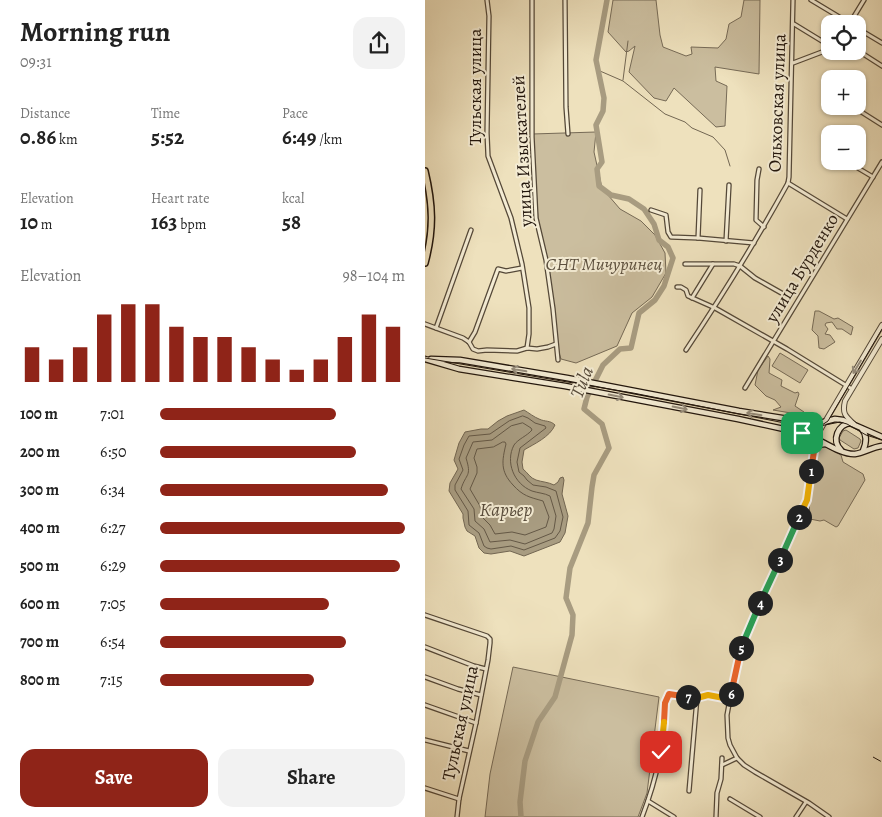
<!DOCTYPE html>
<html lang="en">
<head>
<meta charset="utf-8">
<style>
  body { margin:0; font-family:Alegreya,serif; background:#f2f2f2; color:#222; height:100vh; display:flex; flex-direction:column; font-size:19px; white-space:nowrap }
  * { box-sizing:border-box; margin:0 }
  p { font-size:16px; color:#767676 }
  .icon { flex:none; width:28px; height:28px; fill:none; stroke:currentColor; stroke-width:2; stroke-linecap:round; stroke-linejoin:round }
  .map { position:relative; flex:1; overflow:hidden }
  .details { display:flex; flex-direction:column; background:#fff; width:425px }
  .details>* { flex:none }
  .tools { position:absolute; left:396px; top:15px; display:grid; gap:10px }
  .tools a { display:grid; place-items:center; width:45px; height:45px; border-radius:10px; background:#fff; box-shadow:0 1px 4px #0004; font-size:25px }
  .pin { position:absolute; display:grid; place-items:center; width:42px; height:42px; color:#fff; margin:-21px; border-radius:10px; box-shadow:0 2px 8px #0006 }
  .km { position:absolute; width:25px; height:25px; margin:-12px; border-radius:50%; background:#222; color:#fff; font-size:14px; line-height:25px; text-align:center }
  .round { display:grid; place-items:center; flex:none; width:52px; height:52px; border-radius:15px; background:#f2f2f2 }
  .head { display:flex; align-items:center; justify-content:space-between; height:85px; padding:0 20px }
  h1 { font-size:28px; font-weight:700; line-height:38px }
  .metrics { display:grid; grid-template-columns:repeat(3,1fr); gap:8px; height:85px; padding:5px 20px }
  .metrics div { display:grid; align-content:center }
  .metrics b { font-size:21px; font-weight:700 }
  .metrics small { font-size:14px; font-weight:400 }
  .metrics p { font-size:14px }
  .chart { height:140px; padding:10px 20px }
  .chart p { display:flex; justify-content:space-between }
  .chart svg { width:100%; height:90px; margin-top:5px; stroke:#8f2418; stroke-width:6 }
  .primary-button { display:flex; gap:10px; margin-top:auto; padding:10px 20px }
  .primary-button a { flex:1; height:58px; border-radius:15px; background:#8f2418; color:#fff; font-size:20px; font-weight:700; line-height:58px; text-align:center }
  .primary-button a+a { background:#f2f2f2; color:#222 }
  ul { padding:0 20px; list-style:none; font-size:16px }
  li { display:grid; grid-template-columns:80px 60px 1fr; align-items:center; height:38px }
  li i { height:12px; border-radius:6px; background:#8f2418 }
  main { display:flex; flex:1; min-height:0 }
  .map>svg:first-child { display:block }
  .green { fill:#cbbe9f; stroke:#766a56 }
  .water { fill:#a89c81; stroke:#726652 }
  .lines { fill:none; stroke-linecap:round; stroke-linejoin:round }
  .shore { stroke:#645846; stroke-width:1 }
  .stream { stroke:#726652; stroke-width:1 }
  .river { stroke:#a89c81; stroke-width:5.5 }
  .minor-casing { stroke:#544838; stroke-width:5.5 }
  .tertiary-casing { stroke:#544838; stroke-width:6 }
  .secondary-casing { stroke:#21150c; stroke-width:7 }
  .primary-casing { stroke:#21150c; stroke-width:8 }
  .minor { stroke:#f4ecd4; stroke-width:3 }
  .tertiary { stroke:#f4ecd4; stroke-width:4 }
  .secondary { stroke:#f4ecd4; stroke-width:4.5 }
  .primary { stroke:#eee1bd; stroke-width:5 }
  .tram { stroke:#21150c; stroke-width:1 }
  .rail { stroke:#21150c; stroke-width:1; stroke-dasharray:9 9; stroke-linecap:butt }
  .oneway { stroke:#958b7a }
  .split-1-casing { stroke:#fff; stroke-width:10 }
  .split-2-casing { stroke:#fff; stroke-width:10 }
  .split-3-casing { stroke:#fff; stroke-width:10 }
  .split-4-casing { stroke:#fff; stroke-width:10 }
  .split-5-casing { stroke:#fff; stroke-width:10 }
  .split-6-casing { stroke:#fff; stroke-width:10 }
  .split-7-casing { stroke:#fff; stroke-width:10 }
  .split-8-casing { stroke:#fff; stroke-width:10 }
  .split-9-casing { stroke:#fff; stroke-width:10 }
  .split-1 { stroke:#f0652b; stroke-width:6 }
  .split-2 { stroke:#f5b400; stroke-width:6 }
  .split-3 { stroke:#22a559; stroke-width:6 }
  .split-4 { stroke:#22a559; stroke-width:6 }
  .split-5 { stroke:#22a559; stroke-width:6 }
  .split-6 { stroke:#f0652b; stroke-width:6 }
  .split-7 { stroke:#f5b400; stroke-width:6 }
  .split-8 { stroke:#f0652b; stroke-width:6 }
  .split-9 { stroke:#f5b400; stroke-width:6 }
  .labels { text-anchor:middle; stroke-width:4; stroke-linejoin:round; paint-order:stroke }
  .street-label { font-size:18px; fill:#21150c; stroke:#f4ecd4 }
  .park-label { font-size:18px; font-style:italic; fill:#5c503f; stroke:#f4ecd4 }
  .water-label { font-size:19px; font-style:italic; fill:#574b3b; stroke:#f4ecd4 }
</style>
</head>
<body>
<main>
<section class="details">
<div class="head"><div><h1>Morning run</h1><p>09:31</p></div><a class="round"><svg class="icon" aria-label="share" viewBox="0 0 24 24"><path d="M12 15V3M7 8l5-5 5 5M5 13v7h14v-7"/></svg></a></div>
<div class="metrics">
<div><p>Distance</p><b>0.86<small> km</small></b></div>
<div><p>Time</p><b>5:52</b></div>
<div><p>Pace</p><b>6:49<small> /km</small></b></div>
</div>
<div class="metrics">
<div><p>Elevation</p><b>10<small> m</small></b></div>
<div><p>Heart rate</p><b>163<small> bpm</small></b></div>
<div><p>kcal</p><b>58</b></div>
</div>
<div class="chart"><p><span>Elevation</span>98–104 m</p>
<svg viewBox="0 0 160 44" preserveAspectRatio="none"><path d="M5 44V27M15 44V33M25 44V27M35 44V11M45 44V6M55 44V6M65 44V17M75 44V22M85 44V22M95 44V27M105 44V33M115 44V38M125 44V33M135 44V22M145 44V11M155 44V17"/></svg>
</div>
<ul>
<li><b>100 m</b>7:01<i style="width:72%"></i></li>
<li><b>200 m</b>6:50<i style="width:80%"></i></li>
<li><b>300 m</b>6:34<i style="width:93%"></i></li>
<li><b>400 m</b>6:27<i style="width:100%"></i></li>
<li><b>500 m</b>6:29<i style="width:98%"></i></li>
<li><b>600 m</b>7:05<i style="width:69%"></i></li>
<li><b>700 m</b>6:54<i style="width:76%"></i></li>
<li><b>800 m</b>7:15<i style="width:63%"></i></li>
</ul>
<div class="primary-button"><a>Save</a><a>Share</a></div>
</section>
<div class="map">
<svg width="457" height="817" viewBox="0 0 457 817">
  <rect width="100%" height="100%" fill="#eee1bd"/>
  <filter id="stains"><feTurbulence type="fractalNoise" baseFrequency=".004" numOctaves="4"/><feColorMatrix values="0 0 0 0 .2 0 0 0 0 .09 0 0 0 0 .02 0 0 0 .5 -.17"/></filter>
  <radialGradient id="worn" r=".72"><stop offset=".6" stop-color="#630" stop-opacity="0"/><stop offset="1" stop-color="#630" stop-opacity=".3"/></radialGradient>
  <g class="green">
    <polygon points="188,0 231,0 235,35 238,47 261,56 267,54 266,47 293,48 301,39 304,24 316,17 319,0 335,0 334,74 290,67 291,81 302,86 300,126 291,127 249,88 241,101 229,98 204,72 210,46 204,51 201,52 183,32"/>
    <polygon points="171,132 169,152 177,188 195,209 216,221 230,235 240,253 241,273 227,297 207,313 192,346 151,363 136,359 131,343 121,260 113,219 107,134"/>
    <polygon points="390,311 394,311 409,319 413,318 428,327 426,335 417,329 412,329 407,322 401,323 400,325 403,329 400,334 405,335 410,342 399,349 394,348 393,336 387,330"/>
    <polygon points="355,353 383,370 375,383 347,366"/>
    <polygon points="343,356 345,359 344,373 357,380 356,386 370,393 373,392 374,394 370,406 379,412 378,415 348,410 356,407 350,400 341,396 330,385 333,370"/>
    <polygon points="421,430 435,439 436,441 433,448 429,449 415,440 414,438 418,431"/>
    <polygon points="394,445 397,445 416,455 418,462 438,474 440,480 413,526 411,527 399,520 395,521 385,519 384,499 390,450"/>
    <polygon points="88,667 234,697 222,793 213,817 60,817 65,774"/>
  </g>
  <path class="water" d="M99,410C104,413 109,417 114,419C120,422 125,420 130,425C125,437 109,444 99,450L97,462L98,469C103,473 105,478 111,480C117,482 123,482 129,485L133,482L135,478L138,477L139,480L137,494L143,516L140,533L135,542L99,556L85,551L66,554L59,553L54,548L50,536L42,531L40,527L38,518V514L24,491L25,483L33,469L29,460L34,443L40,432L56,429H63L73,421L82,416Z"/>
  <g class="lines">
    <g class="shore">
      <polygon points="98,416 103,418 110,423 120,426 121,428 95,448 92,462 94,472 99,476 102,480 108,485 121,487 131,491 138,517 135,531 130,538 99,550 86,546 66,549 62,548 59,546 54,533 44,525 43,511 30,490 30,485 38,470 34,459 39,445 44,436 65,434 84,421"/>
      <path d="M98,423L106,428L107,430C102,436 93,439 89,445C80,462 89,484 107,491C113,493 119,493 125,496L131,516L129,529L127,533L100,544L85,540L65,542L59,529L50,521L49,509L36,489C41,473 47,477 41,458L48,442L67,440L86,426Z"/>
      <path d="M78,442H80L81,444C77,461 75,471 88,485C98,496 104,497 118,501L124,517L121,527L100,535L87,532L70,534L65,525L57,517L55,506L45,489L52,473V467L49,458L52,449L68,447Z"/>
    </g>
    <g class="stream">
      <polyline points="171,60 175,71 198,81 240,114 260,122 267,128 288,137 300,150 305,166"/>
      <polyline points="198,80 203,41"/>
    </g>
    <polyline class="river" points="96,817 95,802 100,761 113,722 130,697 147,635 148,615 141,598 145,568 163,523 167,487 169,475 184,448 177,424 159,409 162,397 178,365 195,349 206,348 214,313 230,300 239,286 248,258 243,247 234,240 229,224 219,209 204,199 186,195 174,186 172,169 177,162 171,125 178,111 179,98 171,60 182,0"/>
    <defs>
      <g id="minor">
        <polyline points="62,0 64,16 62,133 63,156 86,218 97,264 104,308 104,334 102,348"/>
        <polyline points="107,0 107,137 111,218 121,260 128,309 133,360"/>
        <polyline points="140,0 141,107 143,134"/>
        <polyline points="386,0 426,24"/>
        <polyline points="425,23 439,0"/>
        <polyline points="369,24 405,46"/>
        <polyline points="432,28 457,43"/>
        <polyline points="432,50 457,66"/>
        <polyline points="368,63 397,52 405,47"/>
        <polyline points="427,106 457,125"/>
        <polyline points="403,151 405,152"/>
        <polyline points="421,161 448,177"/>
        <polyline points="334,169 332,180 331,220 339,227"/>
        <polyline points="363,183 422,219"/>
        <polyline points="226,210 241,215 243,232 246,237 273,238 329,243"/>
        <polyline points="273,238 275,190"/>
        <polyline points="301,241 304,185"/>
        <polyline points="260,264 309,264 315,266 330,278 360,295"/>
        <polyline points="252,287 256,287 261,290 263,296 290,308 362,349 427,389"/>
        <polyline points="267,298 288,264"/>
        <polyline points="0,324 38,338 44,342"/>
        <polyline points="11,328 46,230"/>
        <polyline points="44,342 50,332 73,269 81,271 97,268"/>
        <polyline points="44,342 48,349 53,351 62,350 92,351 102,348 112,349 123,347 131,344"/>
        <path d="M261,350C297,296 331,241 363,183L364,177L368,0"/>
        <polyline points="320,388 457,162"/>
        <polyline points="390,438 382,499 318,641 310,672 302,715 303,738 305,745 312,758 319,765 330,772 384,803 404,817"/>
        <polyline points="0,615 62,636 65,639 65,643 63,660 51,723 34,799 32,817"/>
        <polyline points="0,647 49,666 61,669"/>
        <polyline points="0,677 33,689 56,695"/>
        <polyline points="0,705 51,723"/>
        <polyline points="0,740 44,751"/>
        <polyline points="297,765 312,758"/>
        <polyline points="0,788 34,799"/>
        <polyline points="264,791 272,698"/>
        <polyline points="305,799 335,817"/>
        <polyline points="223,801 249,817"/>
        <path d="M217,817C225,796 232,775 235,752C238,733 237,712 244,694L272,698L283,695L305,699"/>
        <polyline points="291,817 292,793 296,779 297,758"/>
        <polyline points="371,817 381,802"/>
      </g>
      <g id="tertiary">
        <path d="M429,424C420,416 417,413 420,401L457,339"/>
        <polyline points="391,437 457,325"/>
      </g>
      <g id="secondary">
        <path d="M0,359L34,369L140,386L313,419L377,433C393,437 414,455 430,454C439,453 447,447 457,446"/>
        <polyline points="6,359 35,360 142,378 314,411 382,422 395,423 410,419 418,420 457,437"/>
        <path d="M437,429C443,436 441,444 438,451"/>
        <polyline points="389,449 393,445 400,444"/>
        <path d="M416,450C406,440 413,424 426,423"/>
      </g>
      <path id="primary" d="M0,171C8,205 9,229 0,263"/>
    </defs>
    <use href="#minor" class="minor-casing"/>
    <use href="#tertiary" class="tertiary-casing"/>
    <use href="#secondary" class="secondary-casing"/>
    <use href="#primary" class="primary-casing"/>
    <use href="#minor" class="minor"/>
    <use href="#tertiary" class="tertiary"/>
    <use href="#secondary" class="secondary"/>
    <use href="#primary" class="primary"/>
    <g class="tram">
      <polyline points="0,358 208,393 380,427 390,427 415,422 422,424 441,435 457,440"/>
      <polyline points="397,425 403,421 457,329"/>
    </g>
    <polyline class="rail" points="448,757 457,762"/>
  </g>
  <defs><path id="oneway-shaft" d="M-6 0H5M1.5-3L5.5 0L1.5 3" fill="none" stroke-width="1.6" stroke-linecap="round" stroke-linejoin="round" transform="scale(1.25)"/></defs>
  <g class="oneway">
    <use href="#oneway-shaft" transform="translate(432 367) rotate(121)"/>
    <use href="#oneway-shaft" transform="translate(94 370) rotate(-170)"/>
    <use href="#oneway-shaft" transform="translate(191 396) rotate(11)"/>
    <use href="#oneway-shaft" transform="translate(255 408) rotate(11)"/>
    <use href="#oneway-shaft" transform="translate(329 414) rotate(-171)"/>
  </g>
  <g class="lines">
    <defs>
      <polyline id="split-1" points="377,433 391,438 386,471"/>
      <polyline id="split-2" points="374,517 382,500 386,471"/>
      <polyline id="split-3" points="355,560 374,517"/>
      <polyline id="split-4" points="335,603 355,560"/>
      <polyline id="split-5" points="316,648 335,603"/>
      <polyline id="split-6" points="306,694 316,648"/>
      <polyline id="split-7" points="263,697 272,698 283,695 304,699 306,694"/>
      <polyline id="split-8" points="239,722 240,703 244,694 263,697"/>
      <polyline id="split-9" points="236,752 239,722"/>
    </defs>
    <use href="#split-1" class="split-1-casing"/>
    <use href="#split-2" class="split-2-casing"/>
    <use href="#split-3" class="split-3-casing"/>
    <use href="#split-4" class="split-4-casing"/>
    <use href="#split-5" class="split-5-casing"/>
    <use href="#split-6" class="split-6-casing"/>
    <use href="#split-7" class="split-7-casing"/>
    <use href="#split-8" class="split-8-casing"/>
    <use href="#split-9" class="split-9-casing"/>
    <use href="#split-1" class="split-1"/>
    <use href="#split-2" class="split-2"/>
    <use href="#split-3" class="split-3"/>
    <use href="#split-4" class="split-4"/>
    <use href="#split-5" class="split-5"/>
    <use href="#split-6" class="split-6"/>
    <use href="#split-7" class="split-7"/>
    <use href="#split-8" class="split-8"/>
    <use href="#split-9" class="split-9"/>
  </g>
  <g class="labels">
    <g class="street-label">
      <text transform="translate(50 87) rotate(-90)" y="6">Тульская улица</text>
      <text transform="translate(352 103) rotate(-88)" y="6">Ольховская улица</text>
      <text transform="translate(97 151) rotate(-93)" y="6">улица Изыскателей</text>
      <text transform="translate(377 268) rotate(-59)" y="6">улица Бурденко</text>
      <text transform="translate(35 723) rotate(-78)" y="6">Тульская улица</text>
    </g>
    <g class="park-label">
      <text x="179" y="270">СНТ Мичуринец</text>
    </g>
    <g class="water-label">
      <text transform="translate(156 382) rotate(-68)" y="7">Tula</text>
      <text x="81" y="516">Карьер</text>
    </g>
  </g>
  <rect width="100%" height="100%" filter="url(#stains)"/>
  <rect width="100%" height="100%" fill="url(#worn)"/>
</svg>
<div class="tools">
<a><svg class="icon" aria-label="locate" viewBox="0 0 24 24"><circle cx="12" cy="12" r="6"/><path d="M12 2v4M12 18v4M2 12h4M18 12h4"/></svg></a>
<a>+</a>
<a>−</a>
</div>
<div class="pin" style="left:377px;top:433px;background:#1e9e55"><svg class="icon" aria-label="arrive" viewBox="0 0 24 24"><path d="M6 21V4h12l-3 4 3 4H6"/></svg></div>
<div class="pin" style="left:236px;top:752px;background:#d93025"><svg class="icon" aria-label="check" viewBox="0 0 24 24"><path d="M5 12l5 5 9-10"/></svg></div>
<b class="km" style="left:386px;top:471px">1</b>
<b class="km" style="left:374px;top:517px">2</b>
<b class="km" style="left:355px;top:560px">3</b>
<b class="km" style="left:335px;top:603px">4</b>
<b class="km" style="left:316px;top:648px">5</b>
<b class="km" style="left:306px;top:694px">6</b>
<b class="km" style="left:263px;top:697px">7</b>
</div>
</main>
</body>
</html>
